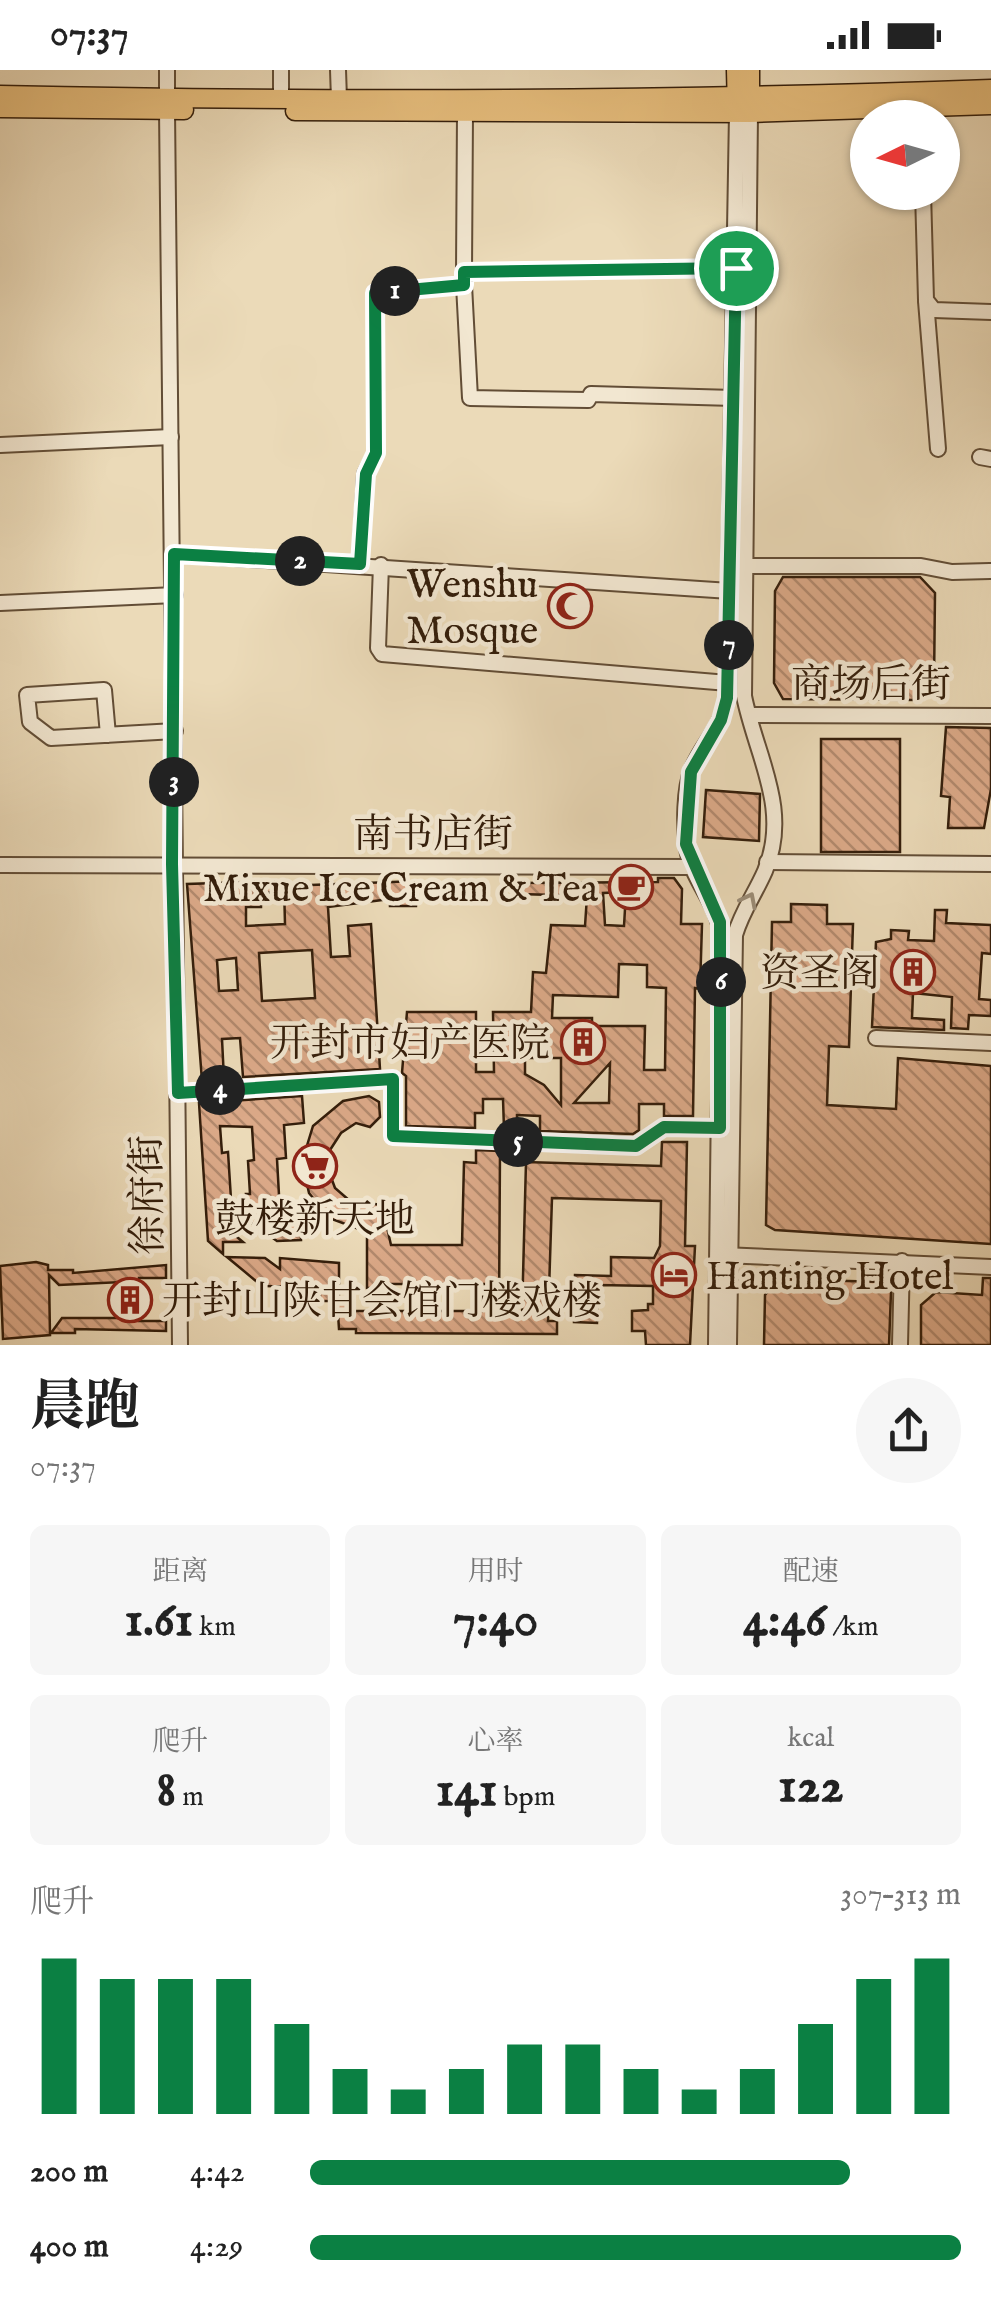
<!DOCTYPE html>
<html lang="zh">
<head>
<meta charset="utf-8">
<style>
  body { margin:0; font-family:"IM FELL English","Noto Serif SC",serif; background:#f6f6f6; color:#222; height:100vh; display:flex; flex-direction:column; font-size:38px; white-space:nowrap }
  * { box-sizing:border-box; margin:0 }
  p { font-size:32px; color:#767676 }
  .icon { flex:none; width:55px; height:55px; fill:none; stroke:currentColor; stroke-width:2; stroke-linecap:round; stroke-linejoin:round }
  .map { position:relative; height:1275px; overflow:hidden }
  .drawer { display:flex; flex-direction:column; background:#fff; flex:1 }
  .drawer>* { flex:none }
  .needle { width:65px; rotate:265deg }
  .fabs { position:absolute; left:850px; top:30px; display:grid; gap:20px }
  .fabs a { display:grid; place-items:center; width:110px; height:110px; border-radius:50%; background:#fff; box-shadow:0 2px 8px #0004; font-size:50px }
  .pin { position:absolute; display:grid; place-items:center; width:85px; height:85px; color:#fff; margin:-42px; border:5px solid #fff; border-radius:50%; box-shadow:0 2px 10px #0007 }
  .km { position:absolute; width:50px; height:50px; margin:-25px; border-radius:50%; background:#222; color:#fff; font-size:28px; line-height:50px; text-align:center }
  .round { display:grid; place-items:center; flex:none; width:105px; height:105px; border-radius:52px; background:#f6f6f6 }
  .headline { display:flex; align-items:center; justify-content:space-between; height:170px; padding:0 30px }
  h1 { font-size:55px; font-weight:700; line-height:75px }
  .stats { display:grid; grid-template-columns:repeat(3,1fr); gap:15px; height:170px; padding:10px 30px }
  .stats div { display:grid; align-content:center; border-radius:15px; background:#f6f6f6; text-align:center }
  .stats b { font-size:50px; font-weight:700 }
  .stats small { font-size:28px; font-weight:400 }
  .stats p { font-size:28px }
  .chart { height:280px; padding:20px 30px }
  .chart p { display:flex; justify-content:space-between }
  .chart svg { width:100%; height:180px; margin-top:10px; stroke:#0b8043; stroke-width:6 }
  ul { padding:0 30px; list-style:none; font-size:32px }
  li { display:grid; grid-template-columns:160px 120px 1fr; align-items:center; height:75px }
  li i { height:25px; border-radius:12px; background:#0b8043 }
  .status { display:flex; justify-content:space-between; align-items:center; height:70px; padding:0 50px; background:#fff; direction:ltr }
  .status svg { height:28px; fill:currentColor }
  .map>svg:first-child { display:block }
  .building { fill:url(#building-back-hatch); stroke:#341e0b; stroke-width:2.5; fill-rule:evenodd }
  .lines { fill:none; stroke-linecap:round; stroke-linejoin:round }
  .minor-casing { stroke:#624d36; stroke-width:18 }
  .major-casing { stroke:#341e0b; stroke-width:21 }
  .minor { stroke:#f2e7d1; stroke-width:14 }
  .major { stroke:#e6bd7c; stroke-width:18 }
  .oneway { stroke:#9c8d78 }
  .route-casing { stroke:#fff; stroke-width:20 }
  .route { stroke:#0b8043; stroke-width:12 }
  .labels { text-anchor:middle; stroke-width:9; stroke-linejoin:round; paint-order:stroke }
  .poi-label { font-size:40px; fill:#341e0b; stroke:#f2e7d1; text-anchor:end }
  .street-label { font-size:40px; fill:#341e0b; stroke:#f2e7d1 }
</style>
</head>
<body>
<div class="status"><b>07:37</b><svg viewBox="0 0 49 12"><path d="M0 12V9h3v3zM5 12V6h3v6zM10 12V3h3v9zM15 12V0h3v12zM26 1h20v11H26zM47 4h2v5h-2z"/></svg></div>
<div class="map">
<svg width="991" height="1275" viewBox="0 0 991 1275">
  <defs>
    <pattern id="building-back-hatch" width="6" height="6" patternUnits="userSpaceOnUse" patternTransform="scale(2.5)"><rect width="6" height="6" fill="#dba988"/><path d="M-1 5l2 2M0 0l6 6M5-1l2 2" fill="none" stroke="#b2896d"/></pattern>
  </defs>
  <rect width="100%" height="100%" fill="#ebdab8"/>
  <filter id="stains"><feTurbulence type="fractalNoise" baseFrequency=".002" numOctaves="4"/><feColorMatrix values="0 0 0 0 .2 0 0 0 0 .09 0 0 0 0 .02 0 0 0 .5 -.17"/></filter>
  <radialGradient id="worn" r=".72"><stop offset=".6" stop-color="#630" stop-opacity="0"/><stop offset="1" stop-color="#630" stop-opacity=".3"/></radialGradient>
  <g class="building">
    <polygon points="783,507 920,507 935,523 934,614 918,630 783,629 774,613 775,521"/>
    <polygon points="946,657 991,658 991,719 984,758 948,758 950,727 941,726"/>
    <rect x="821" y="669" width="79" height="113"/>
    <polygon points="706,720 760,724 759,771 703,767"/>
    <path d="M658,808H674L682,819L681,854H702L700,919L695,918L693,1046H664V1034H639V1060L633,1064L540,1061V1046L517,1045V1060L504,1059L503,1029H483V1043H475V1058L406,1056V1006L402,1003L407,942H476V1002H494L493,942H531L533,902L546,903L551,855L585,856L587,826L520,824V813L658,812ZM626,822L624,856L605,855L603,823ZM619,894L647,895V917L666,918L665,1000H644L645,956H592V948H552L553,925L618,927ZM525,988H561V1035L544,1015L525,1004ZM610,993L609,1033H574Z"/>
    <path d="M280,811L281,822L261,823V837H246V856L285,854L284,816L418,811L416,836H390V829L328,837L331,887L350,886L348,856L371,854L380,999L243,1007L240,968L222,969L224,1009L202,1011L187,814ZM312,880L315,928L262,931L259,883ZM236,888L238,920L219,921L217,890Z"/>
    <polygon points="791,834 827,835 827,854 853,854 849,977 829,976 827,1035 896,1039 898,988 991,996 991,1174 775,1160 766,1155 772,852 791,852"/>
    <polygon points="935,840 947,840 946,853 991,855 991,884 982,883 979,929 991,930 991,946 969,945 968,959 951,958 952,927 913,923 912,948 944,950 944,960 872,957 876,872 891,869 891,860 909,861 908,870 934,871"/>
    <polygon points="302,1026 304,1053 284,1055 286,1088 277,1089 280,1143 300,1145 301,1170 277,1171 250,1152 246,1124 250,1124 248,1091 254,1090 252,1057 220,1056 222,1083 228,1082 231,1129 224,1130 225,1157 243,1172 223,1172 223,1184 208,1171 199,1033"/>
    <polygon points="369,1026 379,1032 380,1047 370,1057 356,1053 341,1063 330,1080 328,1099 335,1118 350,1131 382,1135 391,1175 462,1175 464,1092 476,1093 476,1080 500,1081 499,1245 522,1245 526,1092 661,1096 662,1072 687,1072 685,1176 695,1176 690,1275 646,1275 645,1261 632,1261 632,1241 648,1240 648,1234 653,1234 653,1216 598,1215 597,1253 574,1252 575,1205 611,1206 611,1187 654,1188 660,1176 661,1131 552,1128 548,1251 557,1251 557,1264 356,1263 356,1259 339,1259 338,1244 330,1244 330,1231 320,1231 320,1217 262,1216 227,1187 265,1188 280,1199 280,1188 339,1193 339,1228 349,1228 349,1241 482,1241 484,1214 391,1214 391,1218 367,1218 367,1162 329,1148 309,1123 302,1092 313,1056 343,1031"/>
    <polygon points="36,1192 48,1195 48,1200 73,1200 73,1203 166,1195 166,1208 139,1208 139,1251 166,1251 166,1261 75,1259 75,1263 51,1263 62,1248 122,1248 122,1212 59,1215 49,1205 50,1265 3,1269 0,1196"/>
    <polygon points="983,1208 991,1208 991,1275 921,1275 921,1235 936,1222 982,1225"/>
    <polygon points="778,1209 883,1212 891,1222 889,1275 764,1275 765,1225"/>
  </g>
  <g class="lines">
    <defs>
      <g id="minor">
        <polyline points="167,0 167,28"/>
        <polyline points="281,0 281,29"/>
        <polyline points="338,0 339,29"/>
        <polyline points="167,40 180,1275"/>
        <polyline points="465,43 464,202 736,198"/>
        <polyline points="923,122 926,230 934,240 991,242"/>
        <polyline points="464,215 470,328 588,330 591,324 734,328"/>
        <polyline points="926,231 938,379"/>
        <polyline points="0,375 171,367"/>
        <polyline points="980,387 991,389"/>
        <polyline points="174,484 730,521"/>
        <polyline points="360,494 365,404 376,383 375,223 464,215 464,209"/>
        <polyline points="381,495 378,578 382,584 728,613"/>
        <polyline points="746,496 921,496 952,502 990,501"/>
        <polyline points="0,533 175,525"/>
        <polyline points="750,645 991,646"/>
        <polyline points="108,665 104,620 27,625 30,652 51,668 175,661"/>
        <polyline points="767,792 991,794"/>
        <polyline points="0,795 693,797"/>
        <polyline points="876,968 991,973"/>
        <polyline points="178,1023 393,1009 393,1066 636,1075 664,1057 720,1058"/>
        <polyline points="723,1185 991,1197"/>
        <path d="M716,1275L721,865C718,832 691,810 687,778C684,756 684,719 692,699C702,674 723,656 727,628L737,43"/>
        <path d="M729,1275L735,865C742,841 755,824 765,801C791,739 756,686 744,626L750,43"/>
        <polyline points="900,1275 902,1191"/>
      </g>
      <g id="major">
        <polyline points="736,0 737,39"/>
        <polyline points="750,0 750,37"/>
        <path d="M0,25C331,32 661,31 991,19"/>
        <polyline points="0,38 184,40"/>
        <polyline points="295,41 750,43 991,35"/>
      </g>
    </defs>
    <use href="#minor" class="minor-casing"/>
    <use href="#major" class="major-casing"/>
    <use href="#minor" class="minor"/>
    <use href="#major" class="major"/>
  </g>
  <defs><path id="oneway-chevron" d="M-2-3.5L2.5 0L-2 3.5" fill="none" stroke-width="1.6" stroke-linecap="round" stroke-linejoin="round" transform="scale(2.5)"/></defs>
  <use class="oneway" href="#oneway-chevron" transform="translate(749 830) rotate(-63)"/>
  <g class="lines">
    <defs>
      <polygon id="route" points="736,198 727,628 721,650 691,702 686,774 720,852 720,1058 664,1057 636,1076 393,1066 393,1009 178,1023 172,794 174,484 360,494 366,404 376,383 375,223 464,215 464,202"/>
    </defs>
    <use href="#route" class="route-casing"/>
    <use href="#route" class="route"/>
  </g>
  <defs>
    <symbol id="mosque-ring" viewBox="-11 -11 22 22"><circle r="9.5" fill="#f2e7d1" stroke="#8f2418" stroke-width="1.5"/><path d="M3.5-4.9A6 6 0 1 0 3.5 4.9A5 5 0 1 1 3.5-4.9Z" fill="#8f2418"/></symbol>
    <symbol id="cafe-ring" viewBox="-11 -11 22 22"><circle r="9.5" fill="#f2e7d1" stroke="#8f2418" stroke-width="1.5"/><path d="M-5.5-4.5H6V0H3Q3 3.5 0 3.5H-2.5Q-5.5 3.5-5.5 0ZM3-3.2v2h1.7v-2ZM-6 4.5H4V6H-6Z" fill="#8f2418"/></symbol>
    <symbol id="building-ring" viewBox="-11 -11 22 22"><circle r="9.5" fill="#f2e7d1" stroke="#8f2418" stroke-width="1.5"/><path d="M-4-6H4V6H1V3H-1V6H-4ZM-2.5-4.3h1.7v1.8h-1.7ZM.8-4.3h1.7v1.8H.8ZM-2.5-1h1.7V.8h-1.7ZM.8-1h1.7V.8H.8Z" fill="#8f2418"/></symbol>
    <symbol id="supermarket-ring" viewBox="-11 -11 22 22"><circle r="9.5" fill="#f2e7d1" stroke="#8f2418" stroke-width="1.5"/><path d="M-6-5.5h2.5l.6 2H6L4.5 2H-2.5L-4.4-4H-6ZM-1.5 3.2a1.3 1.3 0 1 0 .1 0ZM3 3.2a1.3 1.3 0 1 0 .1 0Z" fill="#8f2418"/></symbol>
    <symbol id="hotel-ring" viewBox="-11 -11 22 22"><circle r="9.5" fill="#f2e7d1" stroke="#8f2418" stroke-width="1.5"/><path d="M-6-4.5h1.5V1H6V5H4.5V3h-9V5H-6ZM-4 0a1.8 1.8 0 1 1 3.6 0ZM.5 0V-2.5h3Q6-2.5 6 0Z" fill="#8f2418"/></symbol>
  </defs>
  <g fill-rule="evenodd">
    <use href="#mosque-ring" x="545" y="511" width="50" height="50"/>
    <use href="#cafe-ring" x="606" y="792" width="50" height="50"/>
    <use href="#building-ring" x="888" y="877" width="50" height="50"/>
    <use href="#building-ring" x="558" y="947" width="50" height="50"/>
    <use href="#supermarket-ring" x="290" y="1071" width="50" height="50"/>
    <use href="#hotel-ring" x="649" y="1180" width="50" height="50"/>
    <use href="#building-ring" x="105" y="1205" width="50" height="50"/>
  </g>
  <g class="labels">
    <g class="poi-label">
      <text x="538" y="527">Wenshu<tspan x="538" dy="46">Mosque</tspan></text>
      <text x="598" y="831">Mixue Ice Cream &amp; Tea</text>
      <text x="880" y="916">资圣阁</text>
      <text x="550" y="986">开封市妇产医院</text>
      <text x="315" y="1162" text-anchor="middle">鼓楼新天地</text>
      <text x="706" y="1219" text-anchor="start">Hanting Hotel</text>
      <text x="162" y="1244" text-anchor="start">开封山陕甘会馆门楼戏楼</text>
    </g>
    <g class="street-label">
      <text x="871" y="627">商场后街</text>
      <text x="433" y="777">南书店街</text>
      <text transform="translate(146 1125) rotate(-91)" y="14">徐府街</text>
    </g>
  </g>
  <rect width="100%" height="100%" filter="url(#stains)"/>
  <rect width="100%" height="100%" fill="url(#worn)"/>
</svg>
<div class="fabs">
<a><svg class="needle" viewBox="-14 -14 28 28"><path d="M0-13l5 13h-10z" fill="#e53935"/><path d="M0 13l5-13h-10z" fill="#767676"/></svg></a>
</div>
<div class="pin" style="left:736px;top:198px;background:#1e9e55"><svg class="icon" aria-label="arrive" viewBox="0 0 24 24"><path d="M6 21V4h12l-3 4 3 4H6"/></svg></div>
<b class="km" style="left:395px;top:221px">1</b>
<b class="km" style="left:300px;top:491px">2</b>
<b class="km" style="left:174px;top:712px">3</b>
<b class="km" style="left:220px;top:1020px">4</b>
<b class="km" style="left:518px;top:1072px">5</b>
<b class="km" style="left:721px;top:912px">6</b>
<b class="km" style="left:729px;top:575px">7</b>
</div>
<section class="drawer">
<div class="headline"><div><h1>晨跑</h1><p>07:37</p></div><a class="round"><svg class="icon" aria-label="share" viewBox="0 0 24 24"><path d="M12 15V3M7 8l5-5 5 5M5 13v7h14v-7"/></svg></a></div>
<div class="stats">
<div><p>距离</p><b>1.61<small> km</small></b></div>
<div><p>用时</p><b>7:40</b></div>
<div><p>配速</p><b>4:46<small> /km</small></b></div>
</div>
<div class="stats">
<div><p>爬升</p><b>8<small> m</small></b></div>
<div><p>心率</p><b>141<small> bpm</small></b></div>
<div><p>kcal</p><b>122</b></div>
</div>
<div class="chart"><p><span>爬升</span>307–313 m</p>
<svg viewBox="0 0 160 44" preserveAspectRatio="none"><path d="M5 44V6M15 44V11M25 44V11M35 44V11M45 44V22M55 44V33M65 44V38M75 44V33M85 44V27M95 44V27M105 44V33M115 44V38M125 44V33M135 44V22M145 44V11M155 44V6"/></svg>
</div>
<ul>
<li><b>200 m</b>4:42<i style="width:83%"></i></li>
<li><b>400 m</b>4:29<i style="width:100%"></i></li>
</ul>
</section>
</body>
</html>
